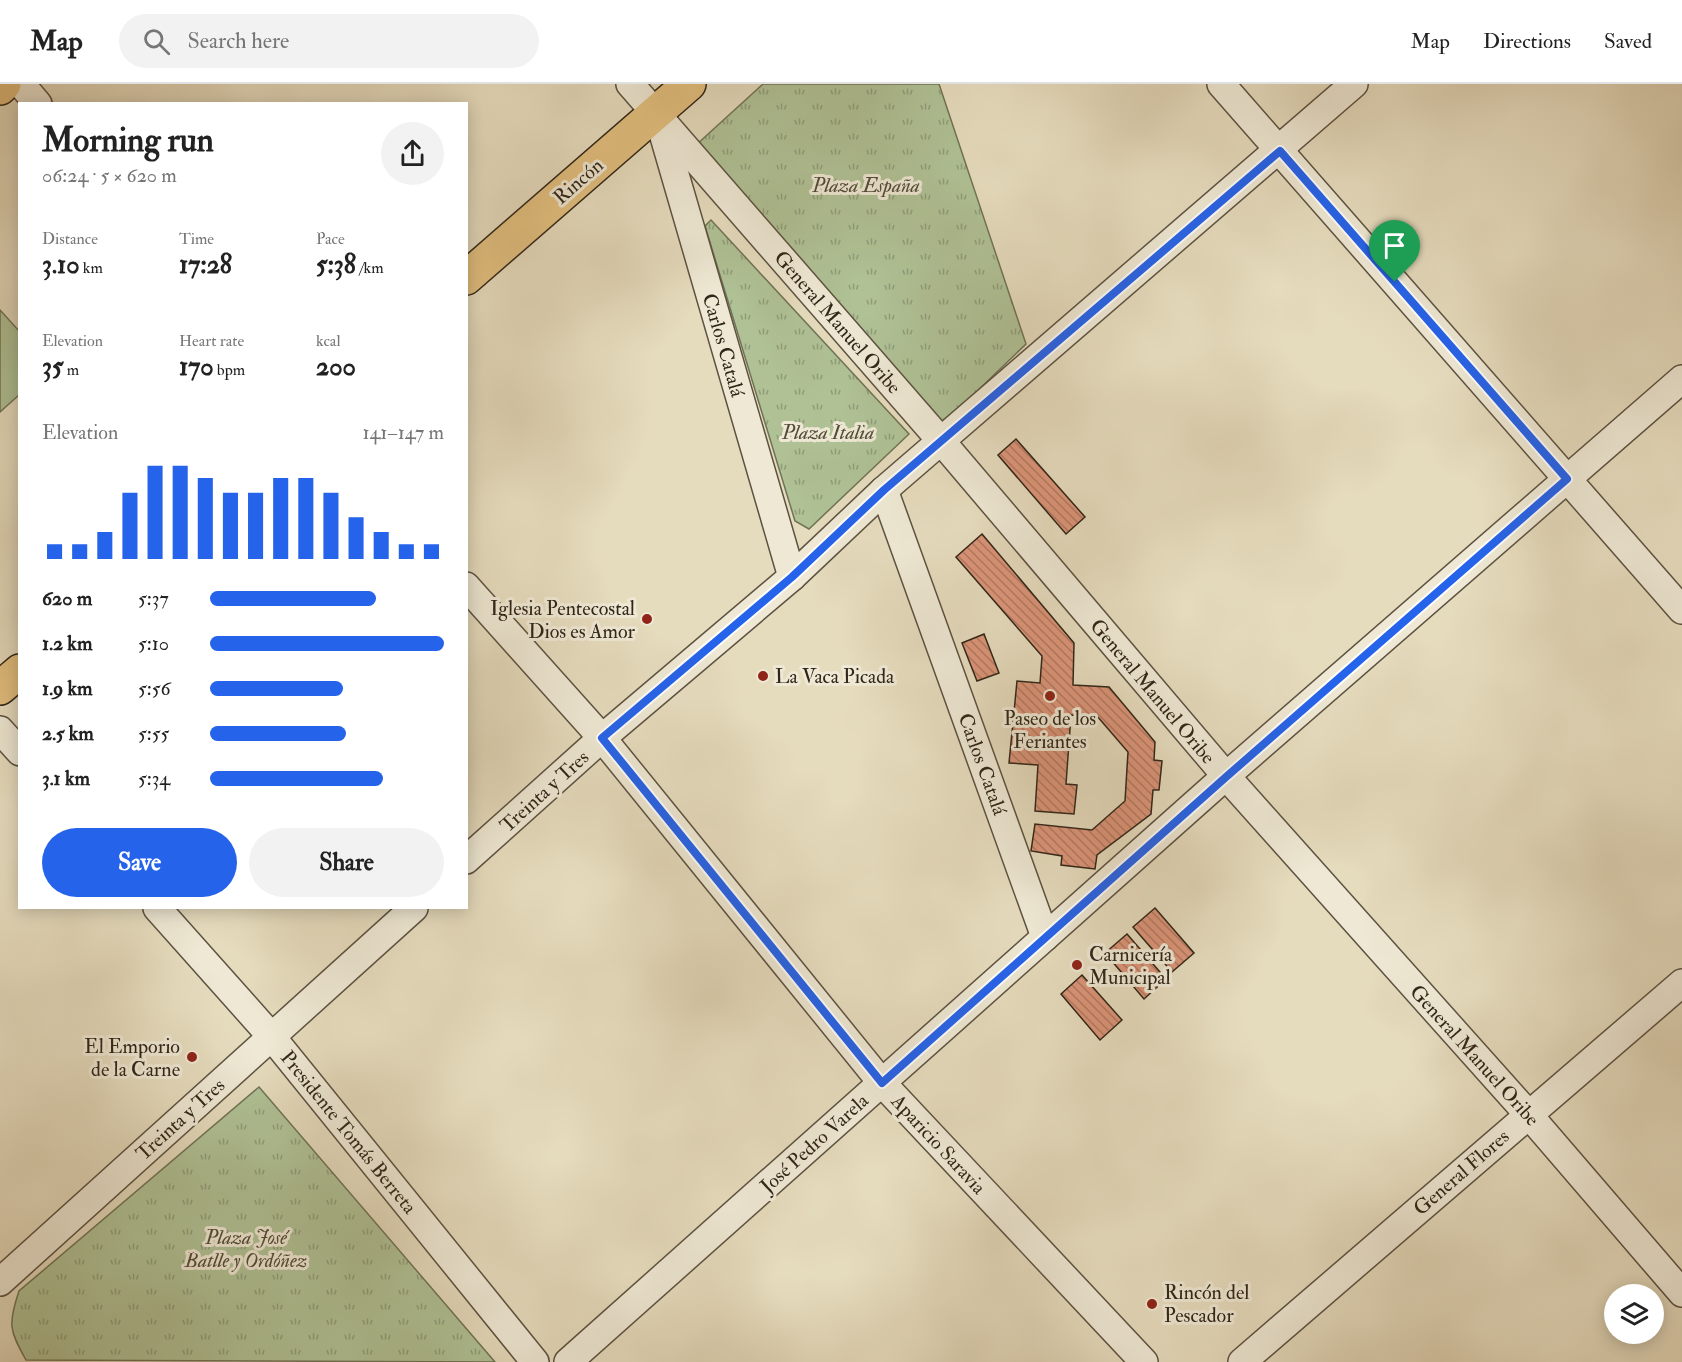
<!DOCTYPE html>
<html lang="en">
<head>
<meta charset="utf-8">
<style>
  body { margin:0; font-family:"IM FELL Double Pica",serif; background:#f2f2f2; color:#222; height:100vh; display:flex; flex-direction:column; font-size:22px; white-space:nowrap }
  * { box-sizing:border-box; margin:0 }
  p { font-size:20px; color:#767676 }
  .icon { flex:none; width:33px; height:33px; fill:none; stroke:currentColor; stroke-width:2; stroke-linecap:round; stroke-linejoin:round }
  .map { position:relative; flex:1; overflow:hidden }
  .sheet { position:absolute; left:18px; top:18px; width:450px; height:807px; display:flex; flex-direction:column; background:#fff; border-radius:0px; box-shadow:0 3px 15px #0003 }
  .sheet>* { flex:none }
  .controls { position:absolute; left:1604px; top:1200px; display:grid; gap:12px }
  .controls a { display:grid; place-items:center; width:60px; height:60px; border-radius:50%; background:#fff; box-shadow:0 3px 15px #0003; font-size:30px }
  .pin { position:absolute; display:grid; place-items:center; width:51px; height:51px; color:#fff; margin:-62px -26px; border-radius:50% 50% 50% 0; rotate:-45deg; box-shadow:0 0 6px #0007 }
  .pin .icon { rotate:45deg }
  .round { display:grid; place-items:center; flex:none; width:63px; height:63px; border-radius:32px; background:#f2f2f2 }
  .summary { display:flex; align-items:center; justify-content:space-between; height:102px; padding:0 24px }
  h1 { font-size:33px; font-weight:700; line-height:45px }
  .figures { display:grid; grid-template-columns:repeat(3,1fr); gap:9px; height:102px; padding:6px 24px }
  .figures div { display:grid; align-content:center }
  .figures b { font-size:26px; font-weight:700 }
  .figures small { font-size:16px; font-weight:400 }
  .figures p { font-size:16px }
  .chart { height:168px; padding:12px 24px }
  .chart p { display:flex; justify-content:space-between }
  .chart svg { width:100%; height:108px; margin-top:6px; stroke:#2563eb; stroke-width:6 }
  .primary-button { display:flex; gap:12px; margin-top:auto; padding:12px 24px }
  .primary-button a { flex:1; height:69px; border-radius:36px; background:#2563eb; color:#fff; font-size:24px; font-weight:700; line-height:69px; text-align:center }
  .primary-button a+a { background:#f2f2f2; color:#222 }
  ul { padding:0 24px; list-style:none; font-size:20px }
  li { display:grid; grid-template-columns:96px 72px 1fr; align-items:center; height:45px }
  li i { height:15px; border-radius:8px; background:#2563eb }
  header { display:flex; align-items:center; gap:36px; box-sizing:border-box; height:84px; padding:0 30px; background:#fff; border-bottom:2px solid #e0e0e0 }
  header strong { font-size:28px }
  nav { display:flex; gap:33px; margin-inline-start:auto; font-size:21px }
  .search { width:420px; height:54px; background:#f2f2f2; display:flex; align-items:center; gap:15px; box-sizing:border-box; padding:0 21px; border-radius:33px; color:#767676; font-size:22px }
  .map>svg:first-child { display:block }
  .park { fill:url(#park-tufts); stroke:#707356; stroke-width:1.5 }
  .pitch { fill:#afc195; stroke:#707356; stroke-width:1.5 }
  .building { fill:url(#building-back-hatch); stroke:#302518; stroke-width:1.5 }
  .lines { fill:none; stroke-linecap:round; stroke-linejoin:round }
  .minor-casing { stroke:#5d5241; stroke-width:30 }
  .primary-casing { stroke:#302518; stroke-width:36 }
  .minor { stroke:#eee8d4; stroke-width:27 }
  .primary { stroke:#e2be7e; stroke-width:33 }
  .route-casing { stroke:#fff; stroke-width:12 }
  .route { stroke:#2563eb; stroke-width:8 }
  .poi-dot { fill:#8f2418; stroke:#eee8d4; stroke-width:2 }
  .labels { text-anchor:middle; stroke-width:6; stroke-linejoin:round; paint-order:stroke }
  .street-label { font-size:20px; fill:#302518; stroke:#eee8d4 }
  .park-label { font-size:20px; font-style:italic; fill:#504c37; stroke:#eee8d4 }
  .poi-label { font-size:20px; fill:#302518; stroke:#eee8d4; text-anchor:start }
</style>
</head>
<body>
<header>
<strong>Map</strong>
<div class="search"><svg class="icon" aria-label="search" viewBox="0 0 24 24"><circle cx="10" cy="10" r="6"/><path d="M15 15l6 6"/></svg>Search here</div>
<nav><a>Map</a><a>Directions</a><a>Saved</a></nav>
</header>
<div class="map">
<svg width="1682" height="1278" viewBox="0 0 1682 1278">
  <defs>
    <pattern id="park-tufts" width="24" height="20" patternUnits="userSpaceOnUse" patternTransform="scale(1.5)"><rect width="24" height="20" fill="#afc195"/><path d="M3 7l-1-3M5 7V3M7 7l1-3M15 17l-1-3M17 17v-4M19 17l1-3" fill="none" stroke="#8f9d79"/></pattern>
    <pattern id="building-back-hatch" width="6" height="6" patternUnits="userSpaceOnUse" patternTransform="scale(1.5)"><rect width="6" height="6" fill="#db9478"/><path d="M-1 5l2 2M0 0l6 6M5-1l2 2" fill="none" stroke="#b27961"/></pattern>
  </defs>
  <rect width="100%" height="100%" fill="#e5dbbd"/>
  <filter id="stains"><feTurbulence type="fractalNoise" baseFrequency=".00333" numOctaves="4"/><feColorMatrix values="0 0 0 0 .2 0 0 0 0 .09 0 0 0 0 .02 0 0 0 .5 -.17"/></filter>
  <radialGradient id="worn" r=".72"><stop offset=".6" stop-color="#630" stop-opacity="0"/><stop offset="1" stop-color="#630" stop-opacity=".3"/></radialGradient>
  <g class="park">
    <polygon points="763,0 939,0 1026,260 943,340 695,62"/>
    <polygon points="711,136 909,350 809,445 795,437 705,142"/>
    <path d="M259,1003L495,1278L26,1276C9,1246 8,1240 19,1207Z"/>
  </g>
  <polygon class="pitch" points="0,226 20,248 19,311 0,328"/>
  <g class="building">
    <polygon points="1016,355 1085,433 1066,450 998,371"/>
    <polygon points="982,450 1074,559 1073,601 1109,603 1155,658 1154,676 1162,677 1159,706 1153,706 1151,730 1097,771 1095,785 1061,781 1062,772 1031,767 1035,740 1092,746 1125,717 1128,668 1097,632 1071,631 1066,700 1077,701 1074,730 1035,727 1038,681 1009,679 1017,597 1040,599 1042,572 956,473"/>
    <polygon points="984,550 999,589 977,597 962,559"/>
    <polygon points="1155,824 1194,869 1172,888 1133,843"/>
    <polygon points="1127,850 1166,895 1144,915 1105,869"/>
    <polygon points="1082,891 1122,936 1100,956 1061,910"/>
  </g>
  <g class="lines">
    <defs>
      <g id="minor">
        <polyline points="21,0 38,20"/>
        <polyline points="630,0 942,358 1226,692 1528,1030 1682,1209"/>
        <polyline points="1221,0 1682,526"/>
        <polyline points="660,39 792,493"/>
        <polyline points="884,406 1045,853"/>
        <polyline points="466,502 602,654 882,999 1144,1278"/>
        <polyline points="0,646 20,668"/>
        <polyline points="466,776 602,654 792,493 884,406 1354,0"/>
        <polyline points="157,824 271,952 535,1278"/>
        <polyline points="0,1198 414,824"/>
        <polyline points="568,1278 1226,692 1682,295"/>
        <polyline points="1242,1278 1682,899"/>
      </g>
      <g id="primary">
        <polyline points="0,4 4,0"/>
        <polyline points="466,194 689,0"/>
        <polyline points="0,604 20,587"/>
      </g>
    </defs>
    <use href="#minor" class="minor-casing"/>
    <use href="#primary" class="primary-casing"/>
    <use href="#minor" class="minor"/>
    <use href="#primary" class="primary"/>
  </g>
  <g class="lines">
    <defs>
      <polygon id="route" points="1280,67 1567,395 1226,693 882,999 602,654 792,493 884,406"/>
    </defs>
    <use href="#route" class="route-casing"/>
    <use href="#route" class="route"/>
  </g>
  <g class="poi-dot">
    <circle cx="647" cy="535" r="6"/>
    <circle cx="763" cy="592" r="6"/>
    <circle cx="1050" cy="612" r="6"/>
    <circle cx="1077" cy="881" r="6"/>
    <circle cx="192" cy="973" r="6"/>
    <circle cx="1152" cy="1220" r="6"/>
  </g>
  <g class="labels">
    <g class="street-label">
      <text transform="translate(578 97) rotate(-41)" y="7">Rincón</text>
      <text transform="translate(838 238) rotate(49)" y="7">General Manuel Oribe</text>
      <text transform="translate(724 261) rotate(74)" y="7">Carlos Catalá</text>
      <text transform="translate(1153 607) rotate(50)" y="7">General Manuel Oribe</text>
      <text transform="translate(983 680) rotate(70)" y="7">Carlos Catalá</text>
      <text transform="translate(544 707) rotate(-42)" y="7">Treinta y Tres</text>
      <text transform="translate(1475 971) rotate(48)" y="7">General Manuel Oribe</text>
      <text transform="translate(180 1035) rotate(-42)" y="7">Treinta y Tres</text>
      <text transform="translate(349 1048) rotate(51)" y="7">Presidente Tomás Berreta</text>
      <text transform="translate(814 1059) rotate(-42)" y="7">José Pedro Varela</text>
      <text transform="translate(939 1060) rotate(47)" y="7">Aparicio Saravia</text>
      <text transform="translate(1461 1088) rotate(-41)" y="7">General Flores</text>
    </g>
    <g class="park-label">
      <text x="866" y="108">Plaza España</text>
      <text x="828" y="355">Plaza Italia</text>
      <text x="246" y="1160">Plaza José<tspan x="246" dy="23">Batlle y Ordóñez</tspan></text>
    </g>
    <g class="poi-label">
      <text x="635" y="531" text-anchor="end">Iglesia Pentecostal<tspan x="635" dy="23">Dios es Amor</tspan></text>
      <text x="775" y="599">La Vaca Picada</text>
      <text x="1050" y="641" text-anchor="middle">Paseo de los<tspan x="1050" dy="23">Feriantes</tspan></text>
      <text x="1089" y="877">Carnicería<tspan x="1089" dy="23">Municipal</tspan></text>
      <text x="180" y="969" text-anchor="end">El Emporio<tspan x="180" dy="23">de la Carne</tspan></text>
      <text x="1164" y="1215">Rincón del<tspan x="1164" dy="23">Pescador</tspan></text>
    </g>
  </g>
  <rect width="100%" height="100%" filter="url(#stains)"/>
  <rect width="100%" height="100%" fill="url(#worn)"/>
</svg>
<div class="controls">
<a><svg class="icon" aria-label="layers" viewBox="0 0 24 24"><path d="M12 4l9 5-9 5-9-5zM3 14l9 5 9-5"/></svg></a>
</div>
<div class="pin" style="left:1395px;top:198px;background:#1e9e55"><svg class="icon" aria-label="arrive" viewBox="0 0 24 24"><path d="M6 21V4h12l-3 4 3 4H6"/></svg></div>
<section class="sheet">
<div class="summary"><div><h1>Morning run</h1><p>06:24 · 5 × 620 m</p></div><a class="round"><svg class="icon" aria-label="share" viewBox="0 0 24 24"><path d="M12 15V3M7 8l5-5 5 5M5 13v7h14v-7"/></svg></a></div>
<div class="figures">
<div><p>Distance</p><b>3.10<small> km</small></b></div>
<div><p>Time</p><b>17:28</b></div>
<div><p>Pace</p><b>5:38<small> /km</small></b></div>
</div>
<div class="figures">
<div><p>Elevation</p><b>35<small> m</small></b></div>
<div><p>Heart rate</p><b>170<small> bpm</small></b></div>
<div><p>kcal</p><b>200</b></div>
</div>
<div class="chart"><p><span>Elevation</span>141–147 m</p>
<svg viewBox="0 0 160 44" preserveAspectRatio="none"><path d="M5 44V38M15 44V38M25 44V33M35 44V17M45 44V6M55 44V6M65 44V11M75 44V17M85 44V17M95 44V11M105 44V11M115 44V17M125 44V27M135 44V33M145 44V38M155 44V38"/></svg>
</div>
<ul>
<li><b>620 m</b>5:37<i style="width:71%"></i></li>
<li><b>1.2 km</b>5:10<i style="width:100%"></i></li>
<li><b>1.9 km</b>5:56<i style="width:57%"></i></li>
<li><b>2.5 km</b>5:55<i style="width:58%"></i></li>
<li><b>3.1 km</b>5:34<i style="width:74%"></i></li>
</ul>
<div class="primary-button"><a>Save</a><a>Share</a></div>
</section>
</div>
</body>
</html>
